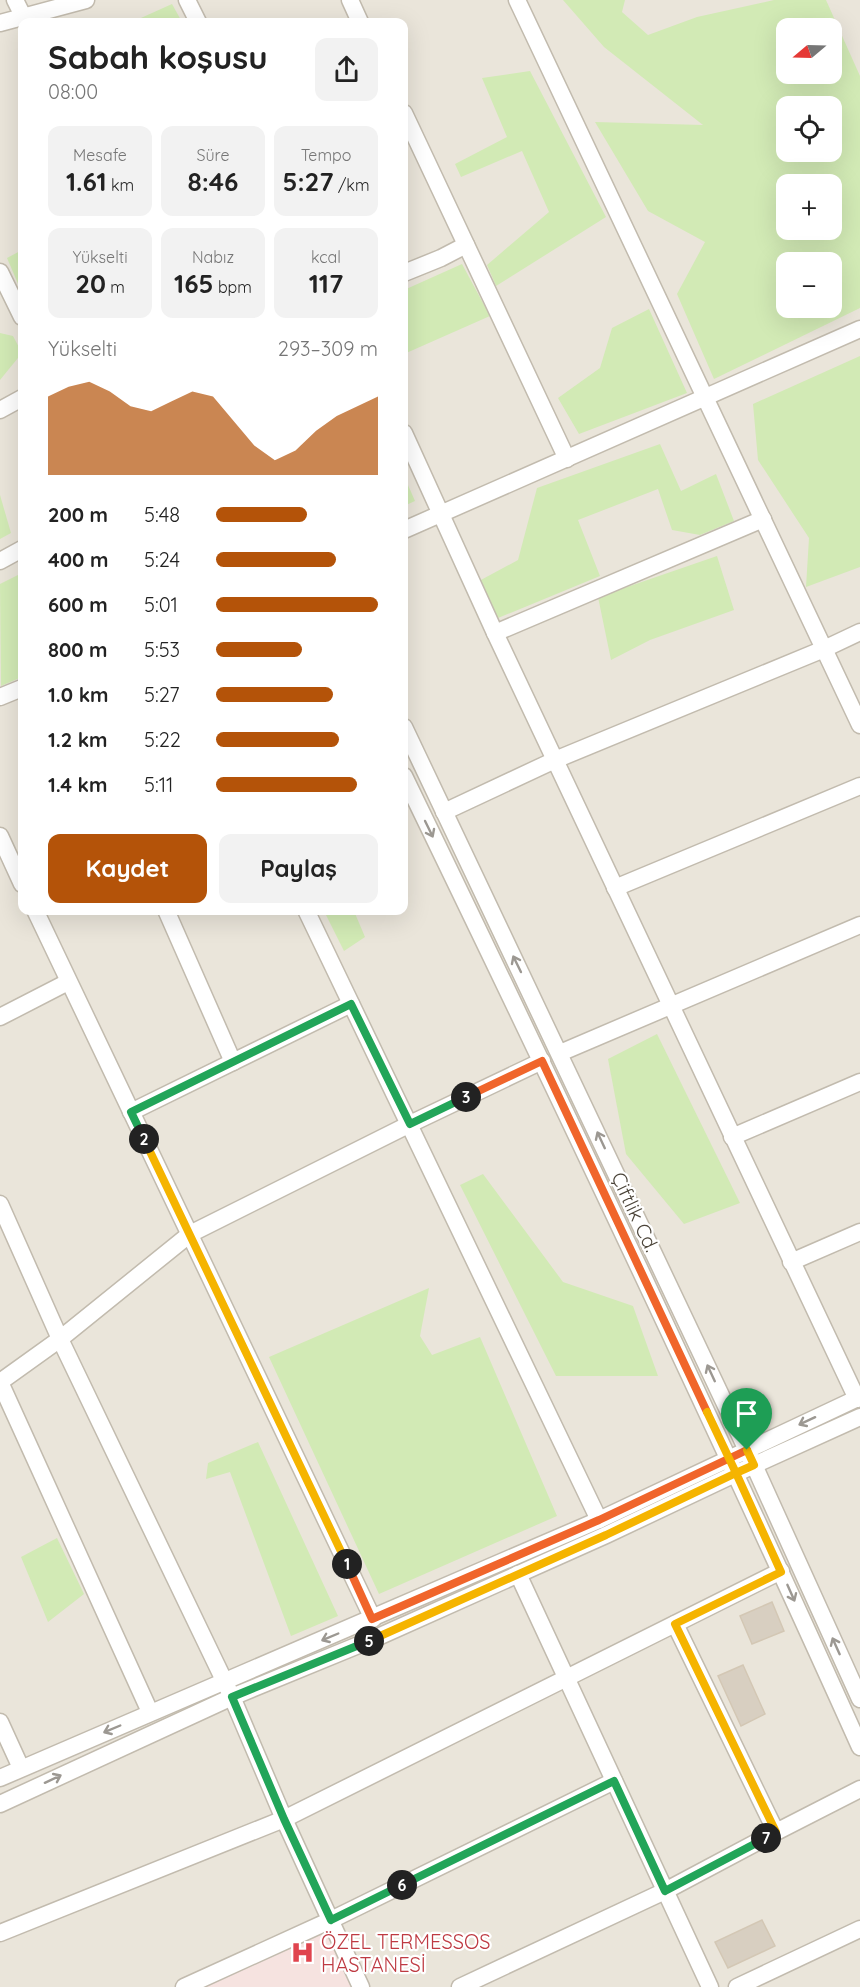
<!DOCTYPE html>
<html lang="tr">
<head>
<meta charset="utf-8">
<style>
  body { margin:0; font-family:Quicksand,sans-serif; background:#f2f2f2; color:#222; height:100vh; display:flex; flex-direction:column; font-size:22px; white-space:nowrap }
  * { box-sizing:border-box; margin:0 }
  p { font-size:20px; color:#767676 }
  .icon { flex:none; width:33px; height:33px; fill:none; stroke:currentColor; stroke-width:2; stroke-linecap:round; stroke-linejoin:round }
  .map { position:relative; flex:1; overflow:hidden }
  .details { position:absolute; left:18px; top:18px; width:390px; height:897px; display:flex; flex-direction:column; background:#fff; border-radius:12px; box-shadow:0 6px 24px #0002 }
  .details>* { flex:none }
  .needle { width:39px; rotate:251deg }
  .controls { position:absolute; left:776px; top:18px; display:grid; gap:12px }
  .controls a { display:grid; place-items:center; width:66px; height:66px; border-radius:12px; background:#fff; box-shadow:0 6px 24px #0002; font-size:30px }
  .pin { position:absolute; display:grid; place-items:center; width:51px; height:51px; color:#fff; margin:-62px -26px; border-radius:50% 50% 50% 0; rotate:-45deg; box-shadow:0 0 6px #0007 }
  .pin .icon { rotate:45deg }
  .km { position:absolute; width:30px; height:30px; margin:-15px; border-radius:50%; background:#222; color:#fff; font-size:16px; line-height:30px; text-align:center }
  .round { display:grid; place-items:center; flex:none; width:63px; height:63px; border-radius:12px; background:#f2f2f2 }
  .headline { display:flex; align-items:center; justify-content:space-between; height:102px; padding:0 30px }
  h1 { font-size:33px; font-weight:700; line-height:45px }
  .stats { display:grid; grid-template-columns:repeat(3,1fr); gap:9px; height:102px; padding:6px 30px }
  .stats div { display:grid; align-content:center; border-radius:12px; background:#f2f2f2; text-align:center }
  .stats b { font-size:26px; font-weight:700 }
  .stats small { font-size:16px; font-weight:400 }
  .stats p { font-size:16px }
  .chart { height:168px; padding:12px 30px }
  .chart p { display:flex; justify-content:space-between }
  .chart svg { width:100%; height:108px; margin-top:6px; fill:#b45309; opacity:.7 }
  .action { display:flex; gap:12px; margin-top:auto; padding:12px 30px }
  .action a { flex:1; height:69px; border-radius:12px; background:#b45309; color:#fff; font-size:24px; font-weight:700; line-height:69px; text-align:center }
  .action a+a { background:#f2f2f2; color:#222 }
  ul { padding:0 30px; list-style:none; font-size:20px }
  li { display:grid; grid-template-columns:96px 72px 1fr; align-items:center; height:45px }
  li i { height:15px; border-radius:8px; background:#b45309 }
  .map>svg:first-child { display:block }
  .residential { fill:#eae5da; fill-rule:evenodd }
  .medical { fill:#f6e3e0 }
  .green { fill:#d2eab5; fill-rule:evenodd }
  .building { fill:#d8cfc1; stroke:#d3c7b4; stroke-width:1.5 }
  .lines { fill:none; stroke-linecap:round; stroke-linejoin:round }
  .minor-casing { stroke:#c2bbae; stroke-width:19 }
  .minor { stroke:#fff; stroke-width:16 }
  .oneway { stroke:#9c9892 }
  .split-1-casing { stroke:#fff; stroke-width:12 }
  .split-2-casing { stroke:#fff; stroke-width:12 }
  .split-3-casing { stroke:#fff; stroke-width:12 }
  .split-4-casing { stroke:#fff; stroke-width:12 }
  .split-5-casing { stroke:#fff; stroke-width:12 }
  .split-6-casing { stroke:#fff; stroke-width:12 }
  .split-7-casing { stroke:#fff; stroke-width:12 }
  .split-8-casing { stroke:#fff; stroke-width:12 }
  .split-1 { stroke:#f0652b; stroke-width:8 }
  .split-2 { stroke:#f5b400; stroke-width:8 }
  .split-3 { stroke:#22a559; stroke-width:8 }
  .split-4 { stroke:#f0652b; stroke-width:8 }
  .split-5 { stroke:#f5b400; stroke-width:8 }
  .split-6 { stroke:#22a559; stroke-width:8 }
  .split-7 { stroke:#22a559; stroke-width:8 }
  .split-8 { stroke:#f5b400; stroke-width:8 }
  .labels { text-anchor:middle; stroke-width:4.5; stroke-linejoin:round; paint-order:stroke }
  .street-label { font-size:20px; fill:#4b4439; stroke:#fff }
  .health-label { font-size:20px; fill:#be3a42; stroke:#fff; text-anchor:start }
</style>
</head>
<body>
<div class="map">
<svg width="860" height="1987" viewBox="0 0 860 1987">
  <rect width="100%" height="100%" fill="#f6f3ec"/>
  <path class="residential" d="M0,0H860V1987H0ZM22,22H404V910H22ZM786,28H831V74H786ZM786,106H831V152H786ZM786,184H831V230H786ZM786,262H831V308H786Z"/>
  <polygon class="medical" points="331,1920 361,1987 191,1987"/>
  <g class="green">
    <path d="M563,0H625L622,12L648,35L697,17L774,0H826L860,76V308L714,379L677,294L705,242L648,211L595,122L703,125L604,47ZM786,28H831V74H786ZM786,106H831V152H786ZM786,184H831V230H786ZM786,262H831V308H786Z"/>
    <polygon points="172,4 182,22 132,22"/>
    <polygon points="530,71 606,217 496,286 487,265 549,212 522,151 461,177 455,164 507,137 482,78"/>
    <polygon points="22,250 22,293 7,258"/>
    <polygon points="462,264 490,316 404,354 404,290"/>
    <polygon points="649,309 687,393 579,434 558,398 600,368 612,328"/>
    <polygon points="0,333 13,336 22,353 0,380"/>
    <polygon points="860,356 860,567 806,587 809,538 758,460 753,404"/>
    <polygon points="660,444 681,491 716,474 734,521 700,535 672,530 658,489 578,520 600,576 498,618 479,581 518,560 537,488"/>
    <polygon points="404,476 415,501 404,506"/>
    <polygon points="0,495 11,533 0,539"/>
    <polygon points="717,556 734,610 650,640 611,660 598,597"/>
    <polygon points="22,573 22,677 1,686 0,584"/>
    <polygon points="324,911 354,911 365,937 344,951"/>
    <polygon points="657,1034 740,1203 684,1224 626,1154 608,1059"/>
    <polygon points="483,1174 563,1282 633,1306 658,1376 556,1376 460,1185"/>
    <polygon points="429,1288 420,1336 432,1355 480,1337 557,1516 379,1594 269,1357"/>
    <polygon points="258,1442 338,1616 291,1636 230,1472 206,1479 208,1463"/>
    <polygon points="57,1538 84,1594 48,1622 21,1557"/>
  </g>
  <g class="building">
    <polygon points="772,1602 784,1631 752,1644 740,1616"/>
    <polygon points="743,1665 765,1714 741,1726 718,1676"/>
    <polygon points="762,1920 775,1946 728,1968 715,1942"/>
  </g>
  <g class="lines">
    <defs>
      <g id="minor">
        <polyline points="15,0 26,22"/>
        <polyline points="187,0 198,22"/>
        <polyline points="350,0 360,22"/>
        <polyline points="517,0 860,725"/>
        <polyline points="0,23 86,0"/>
        <polyline points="404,113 567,459"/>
        <polyline points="0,272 22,317"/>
        <polyline points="404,273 441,258 466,245"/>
        <polyline points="0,410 22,398"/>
        <polyline points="404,433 495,633 857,1399"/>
        <polyline points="404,530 860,329"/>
        <polyline points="0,561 22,549"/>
        <polyline points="495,633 763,519"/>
        <polyline points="0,697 22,688"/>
        <polyline points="404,727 754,1465 860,1699"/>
        <path d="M404,776C560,1098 713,1420 860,1747"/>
        <polyline points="444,812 555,760 824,649 860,632"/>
        <polyline points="0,836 22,884"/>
        <polyline points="615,888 860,786"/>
        <polyline points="35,910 373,1619"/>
        <polyline points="166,910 233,1062"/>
        <polyline points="306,910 599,1520"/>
        <polyline points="0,1017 68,982"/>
        <polyline points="560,1053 860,925"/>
        <polyline points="131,1112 351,1004"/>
        <polyline points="732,1137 860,1082"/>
        <polyline points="0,1204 60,1339 232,1697 284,1819 361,1987"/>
        <polyline points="791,1262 860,1232"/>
        <polyline points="0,1382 60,1339 190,1234 410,1124 542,1061"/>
        <polyline points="0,1382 150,1712"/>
        <polyline points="518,1574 710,1987"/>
        <polyline points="675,1624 776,1832 860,1789"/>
        <polyline points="0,1722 21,1768"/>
        <polyline points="0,1778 599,1520 860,1397"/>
        <polyline points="0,1804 232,1697 378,1637 606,1535 754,1465 860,1417"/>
        <polyline points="0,1933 284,1819 781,1571"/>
        <polyline points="184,1987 331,1920 614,1781"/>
        <polyline points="460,1987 665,1891 776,1832"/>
        <polyline points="737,1987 860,1929"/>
      </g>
    </defs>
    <use href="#minor" class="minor-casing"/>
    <use href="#minor" class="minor"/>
  </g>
  <defs><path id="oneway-shaft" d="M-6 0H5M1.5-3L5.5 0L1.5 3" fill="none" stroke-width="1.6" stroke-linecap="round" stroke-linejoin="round" transform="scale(1.5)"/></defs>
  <g class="oneway">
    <use href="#oneway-shaft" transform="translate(429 829) rotate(64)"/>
    <use href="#oneway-shaft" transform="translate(517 964) rotate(-116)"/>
    <use href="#oneway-shaft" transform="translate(601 1140) rotate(-115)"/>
    <use href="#oneway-shaft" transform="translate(711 1373) rotate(-115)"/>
    <use href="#oneway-shaft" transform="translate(807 1421) rotate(155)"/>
    <use href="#oneway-shaft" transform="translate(791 1593) rotate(66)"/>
    <use href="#oneway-shaft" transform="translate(330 1637) rotate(157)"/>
    <use href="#oneway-shaft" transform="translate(836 1646) rotate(-114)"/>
    <use href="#oneway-shaft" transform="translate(112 1729) rotate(157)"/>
    <use href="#oneway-shaft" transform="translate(53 1779) rotate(-25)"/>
  </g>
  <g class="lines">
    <defs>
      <polyline id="split-1" points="347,1564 372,1619 599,1520 747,1450"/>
      <polyline id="split-2" points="144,1139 347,1564"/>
      <polyline id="split-3" points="144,1139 131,1112 351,1004 410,1124 466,1097"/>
      <polyline id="split-4" points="466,1097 542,1061 707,1412"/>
      <polyline id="split-5" points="369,1641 606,1535 736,1473 707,1412"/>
      <polyline id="split-6" points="369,1641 232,1697 284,1819 331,1920 402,1885"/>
      <polyline id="split-7" points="402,1885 614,1781 665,1891 766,1838"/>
      <polyline id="split-8" points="747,1450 754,1465 736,1473 781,1572 675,1624 776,1832 766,1838"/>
    </defs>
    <use href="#split-1" class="split-1-casing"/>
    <use href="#split-2" class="split-2-casing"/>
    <use href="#split-3" class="split-3-casing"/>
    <use href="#split-4" class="split-4-casing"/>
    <use href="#split-5" class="split-5-casing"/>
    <use href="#split-6" class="split-6-casing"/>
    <use href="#split-7" class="split-7-casing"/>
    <use href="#split-8" class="split-8-casing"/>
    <use href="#split-1" class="split-1"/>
    <use href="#split-2" class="split-2"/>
    <use href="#split-3" class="split-3"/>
    <use href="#split-4" class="split-4"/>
    <use href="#split-5" class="split-5"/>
    <use href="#split-6" class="split-6"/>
    <use href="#split-7" class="split-7"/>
    <use href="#split-8" class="split-8"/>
  </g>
  <defs>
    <symbol id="hospital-bare" viewBox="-9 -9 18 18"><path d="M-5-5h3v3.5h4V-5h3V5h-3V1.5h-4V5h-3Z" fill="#e0444e" stroke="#fff" stroke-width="2.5" paint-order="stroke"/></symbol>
  </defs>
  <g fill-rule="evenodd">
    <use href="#hospital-bare" x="286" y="1936" width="33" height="33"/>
  </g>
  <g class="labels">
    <g class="street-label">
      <text transform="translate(635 1212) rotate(65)" y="7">Çiftlik Cd.</text>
    </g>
    <g class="health-label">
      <text x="321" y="1949">ÖZEL TERMESSOS<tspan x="321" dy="23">HASTANESİ</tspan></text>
    </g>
  </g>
</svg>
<div class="controls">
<a><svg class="needle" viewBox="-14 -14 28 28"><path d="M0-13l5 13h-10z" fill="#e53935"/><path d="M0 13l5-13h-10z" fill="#767676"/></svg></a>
<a><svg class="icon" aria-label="locate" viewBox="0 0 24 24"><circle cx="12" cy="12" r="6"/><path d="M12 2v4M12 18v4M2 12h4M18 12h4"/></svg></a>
<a>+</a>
<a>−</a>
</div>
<div class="pin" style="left:747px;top:1450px;background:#1e9e55"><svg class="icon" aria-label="arrive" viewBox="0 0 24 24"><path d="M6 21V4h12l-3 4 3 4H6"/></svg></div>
<b class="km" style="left:347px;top:1564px">1</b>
<b class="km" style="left:144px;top:1139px">2</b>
<b class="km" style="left:466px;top:1097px">3</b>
<b class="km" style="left:369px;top:1641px">5</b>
<b class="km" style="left:402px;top:1885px">6</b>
<b class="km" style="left:766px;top:1838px">7</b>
<section class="details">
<div class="headline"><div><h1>Sabah koşusu</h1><p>08:00</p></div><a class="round"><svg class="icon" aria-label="share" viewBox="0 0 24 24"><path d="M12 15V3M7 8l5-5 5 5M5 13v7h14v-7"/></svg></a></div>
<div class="stats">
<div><p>Mesafe</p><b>1.61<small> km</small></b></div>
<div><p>Süre</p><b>8:46</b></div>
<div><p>Tempo</p><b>5:27<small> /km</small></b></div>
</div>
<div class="stats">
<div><p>Yükselti</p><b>20<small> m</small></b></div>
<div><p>Nabız</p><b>165<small> bpm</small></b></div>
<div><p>kcal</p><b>117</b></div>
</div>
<div class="chart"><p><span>Yükselti</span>293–309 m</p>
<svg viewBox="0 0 160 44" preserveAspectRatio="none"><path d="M0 44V12L10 8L20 6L30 10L40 16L50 18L60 14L70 10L80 12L90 22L100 32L110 38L120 34L130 26L140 20L150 16L160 12V44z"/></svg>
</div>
<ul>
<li><b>200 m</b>5:48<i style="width:56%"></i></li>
<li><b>400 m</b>5:24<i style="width:74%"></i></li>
<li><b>600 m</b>5:01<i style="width:100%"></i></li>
<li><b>800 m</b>5:53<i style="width:53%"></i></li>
<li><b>1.0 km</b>5:27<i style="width:72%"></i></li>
<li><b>1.2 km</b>5:22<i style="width:76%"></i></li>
<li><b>1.4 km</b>5:11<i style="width:87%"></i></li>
</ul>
<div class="action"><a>Kaydet</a><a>Paylaş</a></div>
</section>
</div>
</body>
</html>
